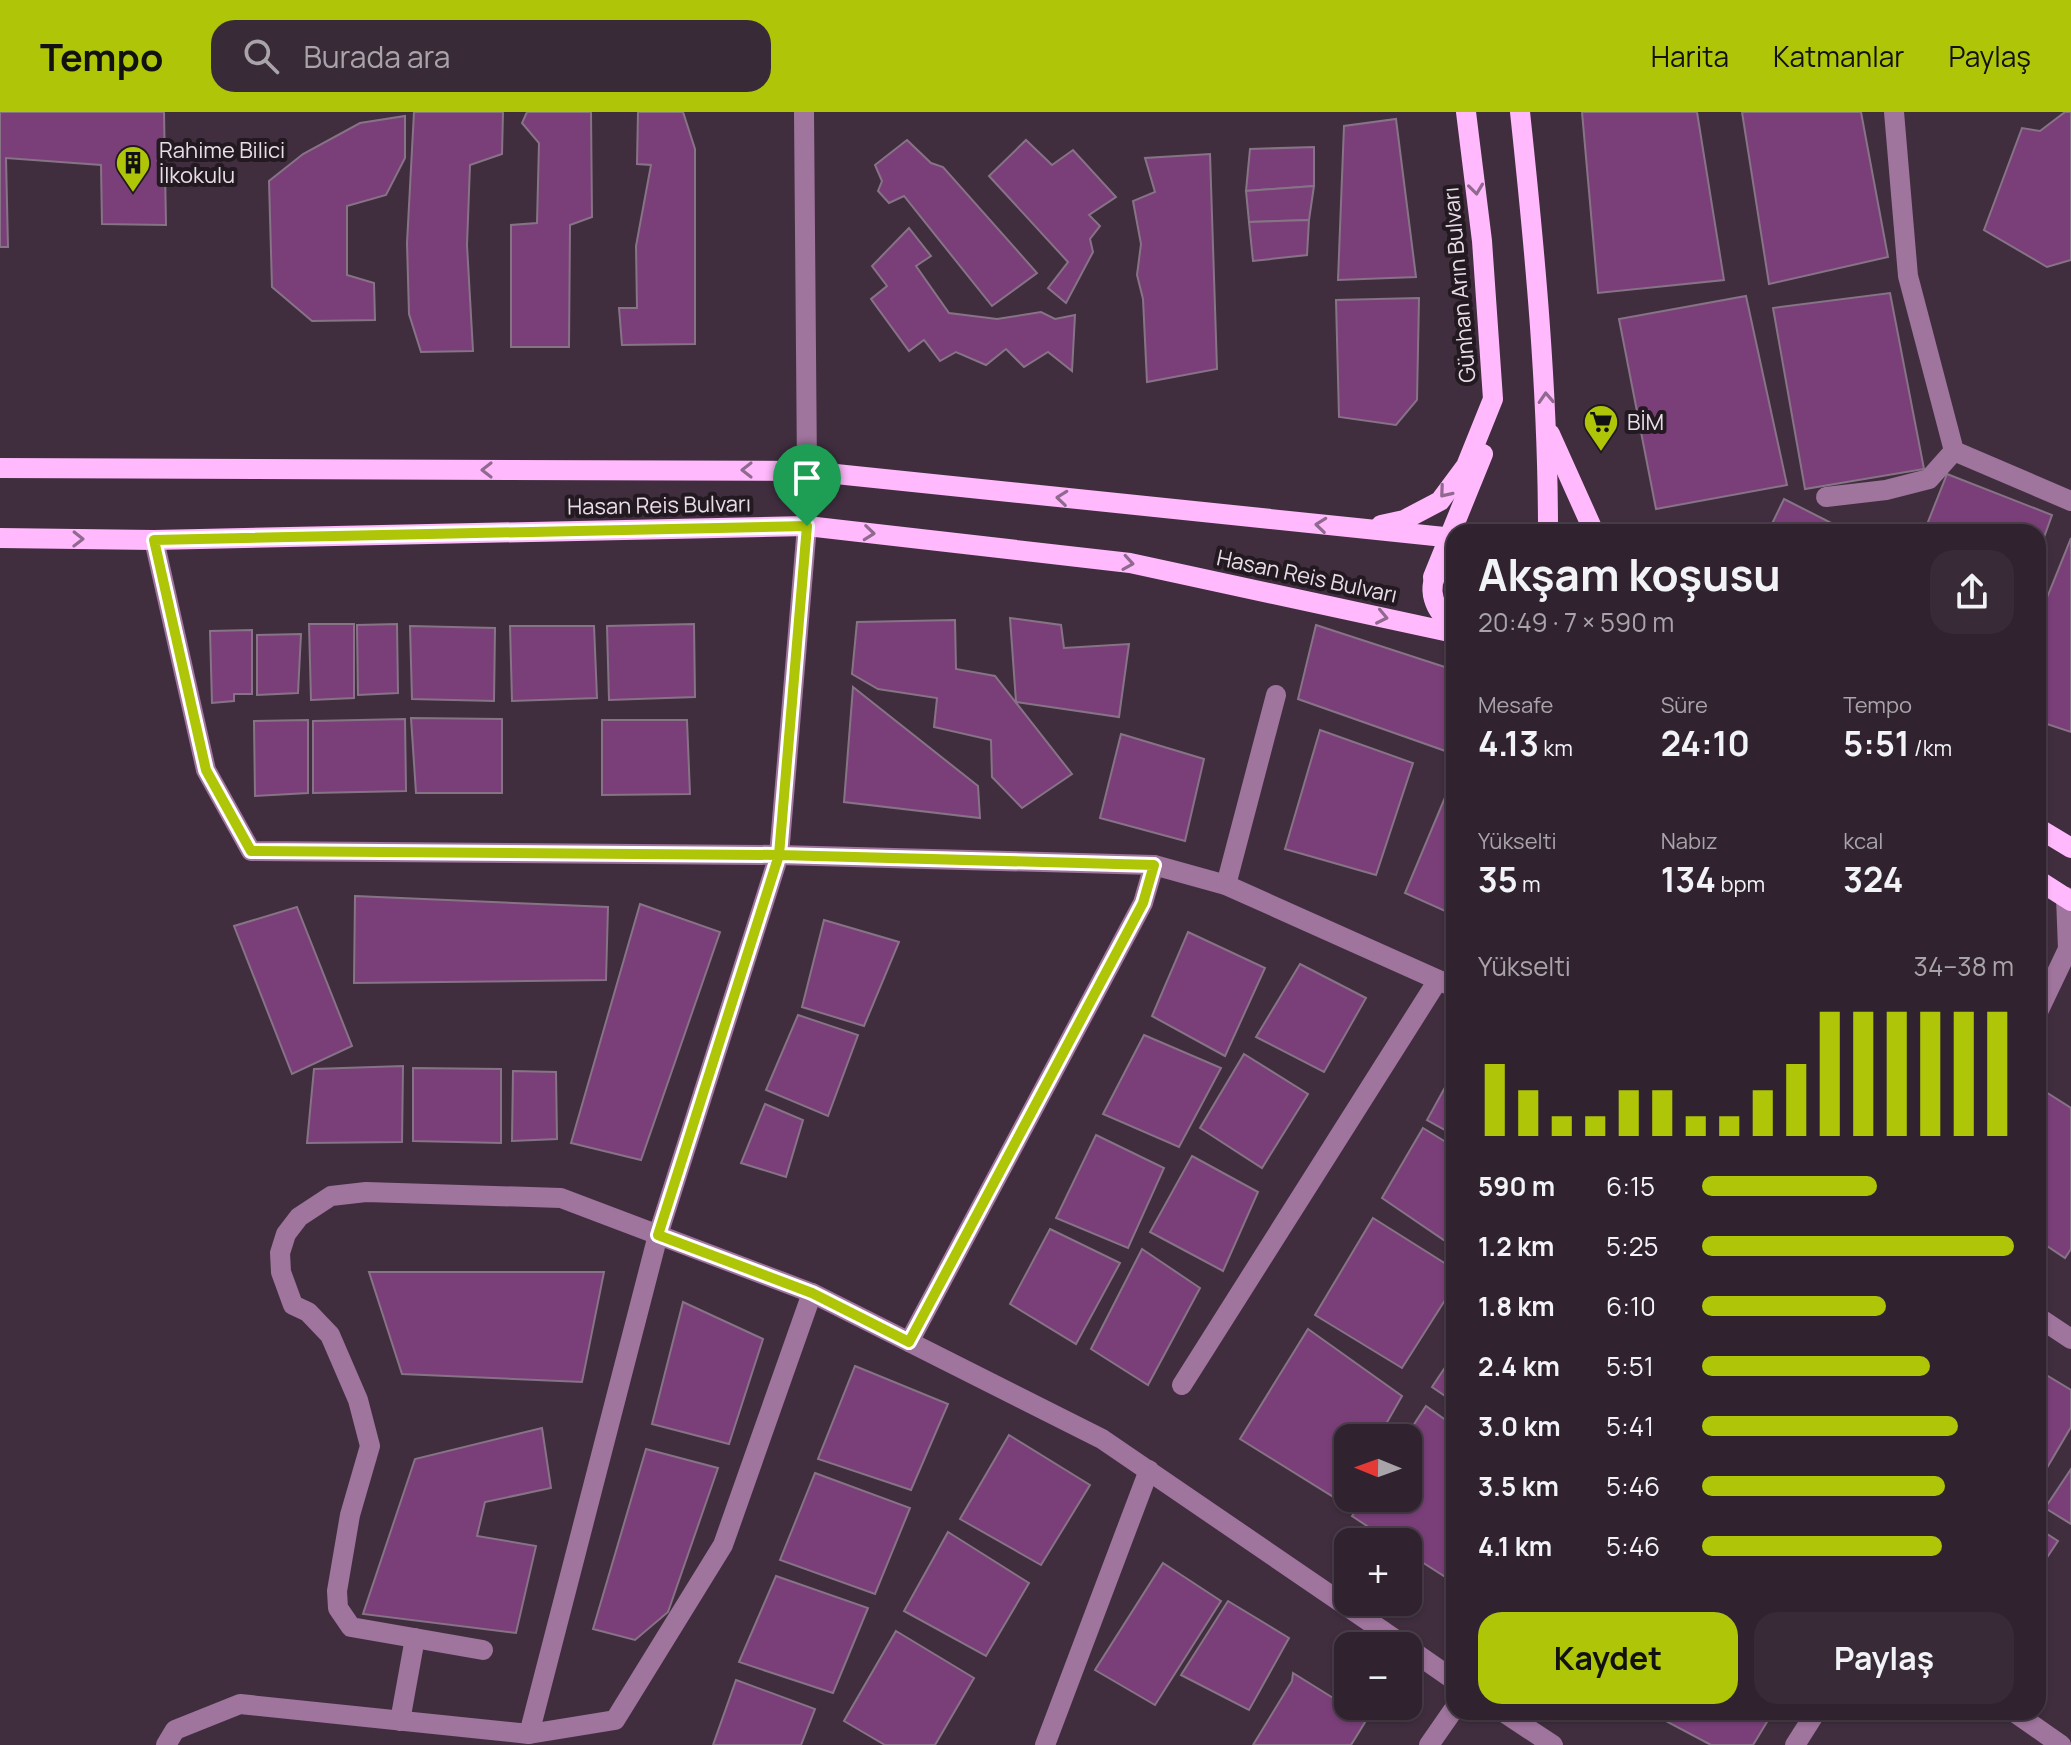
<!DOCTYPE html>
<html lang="tr">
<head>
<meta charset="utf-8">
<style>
  body { margin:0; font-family:Manrope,sans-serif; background:#382a37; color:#f1f3f6; height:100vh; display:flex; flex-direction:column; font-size:30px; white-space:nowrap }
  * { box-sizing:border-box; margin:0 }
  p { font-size:26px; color:#a8a4aa }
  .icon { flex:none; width:44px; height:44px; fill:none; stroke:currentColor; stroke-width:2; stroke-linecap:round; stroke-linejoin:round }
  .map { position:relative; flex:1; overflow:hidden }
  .panel { position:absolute; left:1446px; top:412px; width:600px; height:1196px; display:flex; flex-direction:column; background:#30222f; border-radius:24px; box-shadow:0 2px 6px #0004,0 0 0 2px #4b3f4b }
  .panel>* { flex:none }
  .needle { width:52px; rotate:271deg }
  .tools { position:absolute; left:1334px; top:1312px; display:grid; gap:16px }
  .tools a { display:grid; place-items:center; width:88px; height:88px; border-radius:16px; background:#30222f; box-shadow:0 2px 6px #0004,0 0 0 2px #4b3f4b; font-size:40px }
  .pin { position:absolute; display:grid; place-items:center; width:68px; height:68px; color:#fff; margin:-82px -34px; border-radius:50% 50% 50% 0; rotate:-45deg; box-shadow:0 0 8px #0007 }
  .pin .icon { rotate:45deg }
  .round { display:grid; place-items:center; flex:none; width:84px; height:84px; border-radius:24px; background:#382a37 }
  .summary { display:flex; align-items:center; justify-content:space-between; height:136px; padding:0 32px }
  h1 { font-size:44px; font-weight:700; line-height:60px }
  .metrics { display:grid; grid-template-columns:repeat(3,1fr); gap:12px; height:136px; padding:8px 32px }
  .metrics div { display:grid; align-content:center }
  .metrics b { font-size:34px; font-weight:700 }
  .metrics small { font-size:22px; font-weight:400 }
  .metrics p { font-size:22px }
  .chart { height:224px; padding:16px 32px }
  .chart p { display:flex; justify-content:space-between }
  .chart svg { width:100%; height:144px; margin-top:8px; stroke:#afc508; stroke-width:6 }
  .action { display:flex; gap:16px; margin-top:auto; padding:16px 32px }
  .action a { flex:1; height:92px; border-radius:24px; background:#afc508; color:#111; font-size:32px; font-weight:700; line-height:92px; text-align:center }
  .action a+a { background:#382a37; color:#f1f3f6 }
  ul { padding:0 32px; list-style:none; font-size:26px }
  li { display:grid; grid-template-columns:128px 96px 1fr; align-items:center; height:60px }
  li i { height:20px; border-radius:10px; background:#afc508 }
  header { display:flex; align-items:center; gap:48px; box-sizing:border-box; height:112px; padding:0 40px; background:#afc508; color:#111 }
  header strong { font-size:38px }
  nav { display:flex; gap:44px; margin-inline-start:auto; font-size:28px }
  .search { width:560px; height:72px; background:#382a37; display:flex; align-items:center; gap:20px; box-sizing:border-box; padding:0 28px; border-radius:24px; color:#a8a4aa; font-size:30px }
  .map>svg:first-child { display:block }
  .building { fill:#7a3f79; stroke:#877386; stroke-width:2 }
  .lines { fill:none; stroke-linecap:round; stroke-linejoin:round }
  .minor { stroke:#9f749d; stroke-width:20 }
  .major { stroke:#ffb9fc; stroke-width:20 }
  .oneway { stroke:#90698e }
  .route-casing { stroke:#fff; stroke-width:16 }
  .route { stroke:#afc508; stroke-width:10 }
  .labels { text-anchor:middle; stroke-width:8; stroke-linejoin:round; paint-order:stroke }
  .poi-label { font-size:22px; fill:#e9dee8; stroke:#221921; text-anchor:start }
  .street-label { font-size:22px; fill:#e9dee8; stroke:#221921 }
</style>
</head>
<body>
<header>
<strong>Tempo</strong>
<div class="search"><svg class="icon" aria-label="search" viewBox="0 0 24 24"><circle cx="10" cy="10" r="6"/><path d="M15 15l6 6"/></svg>Burada ara</div>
<nav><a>Harita</a><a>Katmanlar</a><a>Paylaş</a></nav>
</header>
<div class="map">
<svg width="2071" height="1633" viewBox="0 0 2071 1633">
  <rect width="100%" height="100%" fill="#402e3f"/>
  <g class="building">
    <polygon points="0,0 164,0 166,113 102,112 101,53 6,46 8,135 0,135"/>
    <polygon points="414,0 503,0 502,42 470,53 467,133 473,239 421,240 409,202 407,131"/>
    <polygon points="527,0 591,0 592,105 570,113 569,235 511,235 511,113 537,111 539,31 522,11"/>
    <polygon points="638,0 683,0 695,37 695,232 622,233 619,196 637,196 636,134 651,53 637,52"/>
    <polygon points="1582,0 1697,0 1724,168 1598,181"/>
    <polygon points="1742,0 1861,0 1888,145 1769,172"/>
    <polygon points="2065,0 2071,0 2071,148 2047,155 1984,118 2022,16 2040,19"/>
    <polygon points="405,4 405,46 386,83 347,94 347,163 374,171 375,208 312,209 272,175 269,69 303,42 360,11"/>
    <polygon points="1396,7 1416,165 1338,168 1344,14"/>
    <polygon points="907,28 931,51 943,55 1037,161 992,194 904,84 889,91 878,79 882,69 875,53"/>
    <polygon points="1026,28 1052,53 1073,38 1116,85 1089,103 1100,114 1090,127 1093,140 1066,191 1048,176 1068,150 989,64"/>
    <polygon points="1314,35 1314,74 1246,79 1250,37"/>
    <polygon points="1210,42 1217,257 1147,270 1143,187 1137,163 1141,132 1133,89 1155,80 1145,46"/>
    <polygon points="1314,74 1309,108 1249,110 1246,79"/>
    <polygon points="1309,108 1307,143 1253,149 1249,110"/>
    <polygon points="909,116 931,144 916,154 949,201 997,207 1041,200 1055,207 1075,203 1072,259 1048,240 1024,255 1006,237 986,253 956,240 940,249 924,228 909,239 871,187 887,174 872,154"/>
    <polygon points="1890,181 1924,357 1805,377 1773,196"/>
    <polygon points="1746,184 1787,373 1656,397 1619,207"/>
    <polygon points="1419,186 1417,288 1396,313 1339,305 1336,188"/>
    <polygon points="1947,362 2052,403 2038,442 2038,420 1924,420"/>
    <polygon points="1784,387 1849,420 1768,420"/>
    <polygon points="2071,426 2071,620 2038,609 2038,508"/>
    <polygon points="1010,506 1061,513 1064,536 1129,532 1119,605 1016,590"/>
    <polygon points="955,508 956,557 995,564 1072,662 1022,696 992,665 991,628 934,615 937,586 878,577 852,562 857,510"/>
    <polygon points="309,512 354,512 354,586 311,588"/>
    <polygon points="397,512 398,581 358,583 357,513"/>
    <polygon points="694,512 695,585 609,588 607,514"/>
    <polygon points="1316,513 1454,558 1454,642 1298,587"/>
    <polygon points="410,514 495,516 494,589 412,587"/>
    <polygon points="510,514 594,514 597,586 512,589"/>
    <polygon points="252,518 252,582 234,582 234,589 212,591 210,519"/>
    <polygon points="301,522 298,581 257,583 257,523"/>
    <polygon points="853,575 978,674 980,706 844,690"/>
    <polygon points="411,606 502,607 502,681 416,681"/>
    <polygon points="405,607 406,679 313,681 313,609"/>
    <polygon points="308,608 308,681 255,684 254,609"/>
    <polygon points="602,608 687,608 690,682 602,683"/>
    <polygon points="1320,618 1413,651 1376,763 1285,737"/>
    <polygon points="1121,622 1204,647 1185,729 1100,706"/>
    <polygon points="1446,683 1454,686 1454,803 1405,781"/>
    <polygon points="355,784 608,795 606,868 354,871"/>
    <polygon points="640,792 720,820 641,1048 571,1031"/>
    <polygon points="297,795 352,934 292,962 234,814"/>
    <polygon points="824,808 899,830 864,914 802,895"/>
    <polygon points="1188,820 1265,856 1225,944 1152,904"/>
    <polygon points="1300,852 1366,886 1324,960 1256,925"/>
    <polygon points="798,903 858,923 828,1004 766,978"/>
    <polygon points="1144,923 1221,956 1179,1035 1103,1002"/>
    <polygon points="1244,942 1308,982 1262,1056 1200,1016"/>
    <polygon points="403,954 402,1030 307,1031 314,957"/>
    <polygon points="413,956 501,957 501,1031 413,1029"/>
    <polygon points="513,959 556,960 557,1027 512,1029"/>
    <polygon points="1454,959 1454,1023 1427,1008"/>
    <polygon points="2038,975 2071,996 2071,1137 2065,1146 2038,1128"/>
    <polygon points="765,992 803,1008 786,1065 741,1051"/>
    <polygon points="1423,1016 1454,1035 1454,1135 1382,1086"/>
    <polygon points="1096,1023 1164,1056 1128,1136 1056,1106"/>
    <polygon points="1192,1044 1258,1080 1223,1159 1150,1120"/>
    <polygon points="1373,1106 1454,1157 1454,1174 1402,1256 1315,1203"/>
    <polygon points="1050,1117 1120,1151 1076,1232 1010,1192"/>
    <polygon points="1142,1137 1200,1176 1148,1273 1091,1237"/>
    <polygon points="369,1160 604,1160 582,1270 402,1262"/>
    <polygon points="683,1190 763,1227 729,1332 652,1312"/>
    <polygon points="1308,1217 1402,1284 1378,1326 1348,1326 1348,1376 1340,1389 1240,1327"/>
    <polygon points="1454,1242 1454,1290 1432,1275"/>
    <polygon points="855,1254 948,1292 911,1378 818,1347"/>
    <polygon points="2038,1258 2071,1278 2071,1315 2038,1371"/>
    <polygon points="1426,1294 1454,1314 1453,1470 1408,1441 1408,1430 1391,1430 1352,1404 1365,1386 1408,1386 1408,1326 1405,1326"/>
    <polygon points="542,1316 551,1376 485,1390 477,1424 536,1434 516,1521 363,1502 415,1347"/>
    <polygon points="1009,1323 1090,1373 1041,1453 960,1407"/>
    <polygon points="646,1337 718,1356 668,1500 635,1528 593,1517"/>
    <polygon points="2071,1357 2071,1412 2045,1396"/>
    <polygon points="815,1361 910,1396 875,1482 780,1448"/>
    <polygon points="2038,1416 2058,1429 2038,1459"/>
    <polygon points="948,1420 1029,1471 986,1544 904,1499"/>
    <polygon points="1163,1451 1221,1489 1155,1593 1095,1558"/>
    <polygon points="776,1464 868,1496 833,1581 739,1550"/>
    <polygon points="1228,1489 1289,1526 1249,1598 1181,1563"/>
    <polygon points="896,1519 974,1566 935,1633 885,1633 844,1609"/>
    <polygon points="1293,1561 1367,1607 1351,1633 1253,1633 1292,1569"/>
    <polygon points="736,1568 815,1597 801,1633 713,1633"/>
    <polygon points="1664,1600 1773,1600 1753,1633 1711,1633 1660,1606"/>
  </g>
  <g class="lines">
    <g class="minor">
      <polyline points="804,0 807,359"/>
      <polyline points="1894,0 1908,164 1954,339 2071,389"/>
      <polyline points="1826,385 1886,378 1929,367 1954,339"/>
      <polyline points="154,428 206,658 251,739 779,743 1154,753 1226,773 1454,875"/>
      <polyline points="1226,773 1276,583"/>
      <polyline points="2038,900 2068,837 2066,785"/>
      <polyline points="2038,1205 2071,1227"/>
      <polyline points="909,1230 1143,791 1154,753"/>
      <polyline points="1182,1273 1438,868"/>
      <polyline points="1408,1536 1454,1568"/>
      <polyline points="483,1538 351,1515 338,1496 337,1479 350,1403 370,1334 358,1288 330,1223 308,1200 293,1193 281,1160 280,1141 286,1122 299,1105 331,1084 366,1080 561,1086 812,1181 1102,1327 1405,1534"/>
      <polyline points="1503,1600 1553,1633"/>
      <polyline points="2014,1600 2061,1633"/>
      <polyline points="400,1609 415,1526"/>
      <polyline points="529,1622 658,1123 779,743 807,414"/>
      <polyline points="166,1633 175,1618 240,1592 529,1622 615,1608 723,1433 812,1181"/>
      <polyline points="1045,1633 1149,1358"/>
      <polyline points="1429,1633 1454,1597"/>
      <polyline points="1795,1633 1816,1600"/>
    </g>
    <g class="major">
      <path d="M1520,0C1535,140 1548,279 1548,420"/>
      <polyline points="1550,322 1594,420"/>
      <polyline points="0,356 807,359 1454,426"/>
      <polyline points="1381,413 1404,408 1440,389 1466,354 1493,287 1482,129 1466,0"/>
      <polyline points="0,426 154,428 807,414 1130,451 1454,521"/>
      <path d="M1440,456C1425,476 1434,500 1454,513"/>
      <polyline points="1433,465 1483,342"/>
      <polyline points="2038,716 2071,736"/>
      <polyline points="2038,768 2071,789"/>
    </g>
  </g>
  <defs><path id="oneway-chevron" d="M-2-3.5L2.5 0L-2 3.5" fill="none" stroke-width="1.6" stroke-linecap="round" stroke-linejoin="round" transform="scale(2)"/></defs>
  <g class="oneway">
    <use href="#oneway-chevron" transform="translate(1476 77) rotate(83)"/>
    <use href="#oneway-chevron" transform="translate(1546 286) rotate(-93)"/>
    <use href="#oneway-chevron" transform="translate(487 358) rotate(-180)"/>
    <use href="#oneway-chevron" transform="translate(747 358) rotate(-180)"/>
    <use href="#oneway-chevron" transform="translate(1445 380) rotate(130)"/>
    <use href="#oneway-chevron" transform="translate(1062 386) rotate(-174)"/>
    <use href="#oneway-chevron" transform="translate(1321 413) rotate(-174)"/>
    <use href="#oneway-chevron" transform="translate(869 421) rotate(6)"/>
    <use href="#oneway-chevron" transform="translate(78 427) rotate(1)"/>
    <use href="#oneway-chevron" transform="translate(1128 451) rotate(9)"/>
    <use href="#oneway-chevron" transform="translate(1382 505) rotate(12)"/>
  </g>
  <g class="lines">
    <defs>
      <polyline id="route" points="807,414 154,428 206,658 251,739 779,743 658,1123 812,1181 909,1230 1143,791 1154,753 779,743 807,414"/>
    </defs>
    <use href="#route" class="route-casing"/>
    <use href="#route" class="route"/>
  </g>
  <defs>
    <symbol id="building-pin" viewBox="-11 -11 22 30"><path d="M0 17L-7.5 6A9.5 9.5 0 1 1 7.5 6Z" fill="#afc508" stroke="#221921"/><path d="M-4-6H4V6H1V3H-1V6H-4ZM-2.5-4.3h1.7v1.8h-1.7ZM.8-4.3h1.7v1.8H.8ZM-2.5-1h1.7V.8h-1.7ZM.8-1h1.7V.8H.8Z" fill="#111"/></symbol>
    <symbol id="supermarket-pin" viewBox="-11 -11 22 30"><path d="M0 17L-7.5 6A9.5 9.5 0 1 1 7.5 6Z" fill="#afc508" stroke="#221921"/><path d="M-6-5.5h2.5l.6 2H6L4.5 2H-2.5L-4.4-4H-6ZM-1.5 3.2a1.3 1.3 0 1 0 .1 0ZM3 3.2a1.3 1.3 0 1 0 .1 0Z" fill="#111"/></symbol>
  </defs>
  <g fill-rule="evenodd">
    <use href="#building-pin" x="113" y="31" width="40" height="54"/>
    <use href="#supermarket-pin" x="1581" y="290" width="40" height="54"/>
  </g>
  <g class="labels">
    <g class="poi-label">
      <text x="159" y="46">Rahime Bilici<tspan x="159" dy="25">İlkokulu</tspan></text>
      <text x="1627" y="318">BİM</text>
    </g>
    <g class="street-label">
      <text transform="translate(1459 173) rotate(-95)" y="8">Günhan Arın Bulvarı</text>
      <text transform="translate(659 393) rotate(-1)" y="8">Hasan Reis Bulvarı</text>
      <text transform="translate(1307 464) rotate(12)" y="8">Hasan Reis Bulvarı</text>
    </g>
  </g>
</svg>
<div class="tools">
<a><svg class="needle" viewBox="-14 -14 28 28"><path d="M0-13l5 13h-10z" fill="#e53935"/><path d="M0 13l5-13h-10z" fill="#a8a4aa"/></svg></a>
<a>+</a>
<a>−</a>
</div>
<div class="pin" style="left:807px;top:414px;background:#1e9e55"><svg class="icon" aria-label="arrive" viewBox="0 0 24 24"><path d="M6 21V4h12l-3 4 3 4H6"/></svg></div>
<section class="panel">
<div class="summary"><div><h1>Akşam koşusu</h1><p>20:49 · 7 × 590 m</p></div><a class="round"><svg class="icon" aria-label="share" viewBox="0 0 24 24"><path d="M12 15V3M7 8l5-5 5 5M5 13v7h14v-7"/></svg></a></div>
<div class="metrics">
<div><p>Mesafe</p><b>4.13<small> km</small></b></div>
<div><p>Süre</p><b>24:10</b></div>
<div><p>Tempo</p><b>5:51<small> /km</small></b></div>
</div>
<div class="metrics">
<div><p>Yükselti</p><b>35<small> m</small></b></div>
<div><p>Nabız</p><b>134<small> bpm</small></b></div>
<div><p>kcal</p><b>324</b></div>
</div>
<div class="chart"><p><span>Yükselti</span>34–38 m</p>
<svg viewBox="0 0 160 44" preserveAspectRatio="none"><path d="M5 44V22M15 44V30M25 44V38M35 44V38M45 44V30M55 44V30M65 44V38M75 44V38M85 44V30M95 44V22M105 44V6M115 44V6M125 44V6M135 44V6M145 44V6M155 44V6"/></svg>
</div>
<ul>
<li><b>590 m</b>6:15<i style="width:56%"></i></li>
<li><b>1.2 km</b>5:25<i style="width:100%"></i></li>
<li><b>1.8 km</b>6:10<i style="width:59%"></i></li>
<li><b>2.4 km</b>5:51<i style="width:73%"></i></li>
<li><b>3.0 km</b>5:41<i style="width:82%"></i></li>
<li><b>3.5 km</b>5:46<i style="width:78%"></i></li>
<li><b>4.1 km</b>5:46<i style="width:77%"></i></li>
</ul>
<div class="action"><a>Kaydet</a><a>Paylaş</a></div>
</section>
</div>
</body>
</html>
